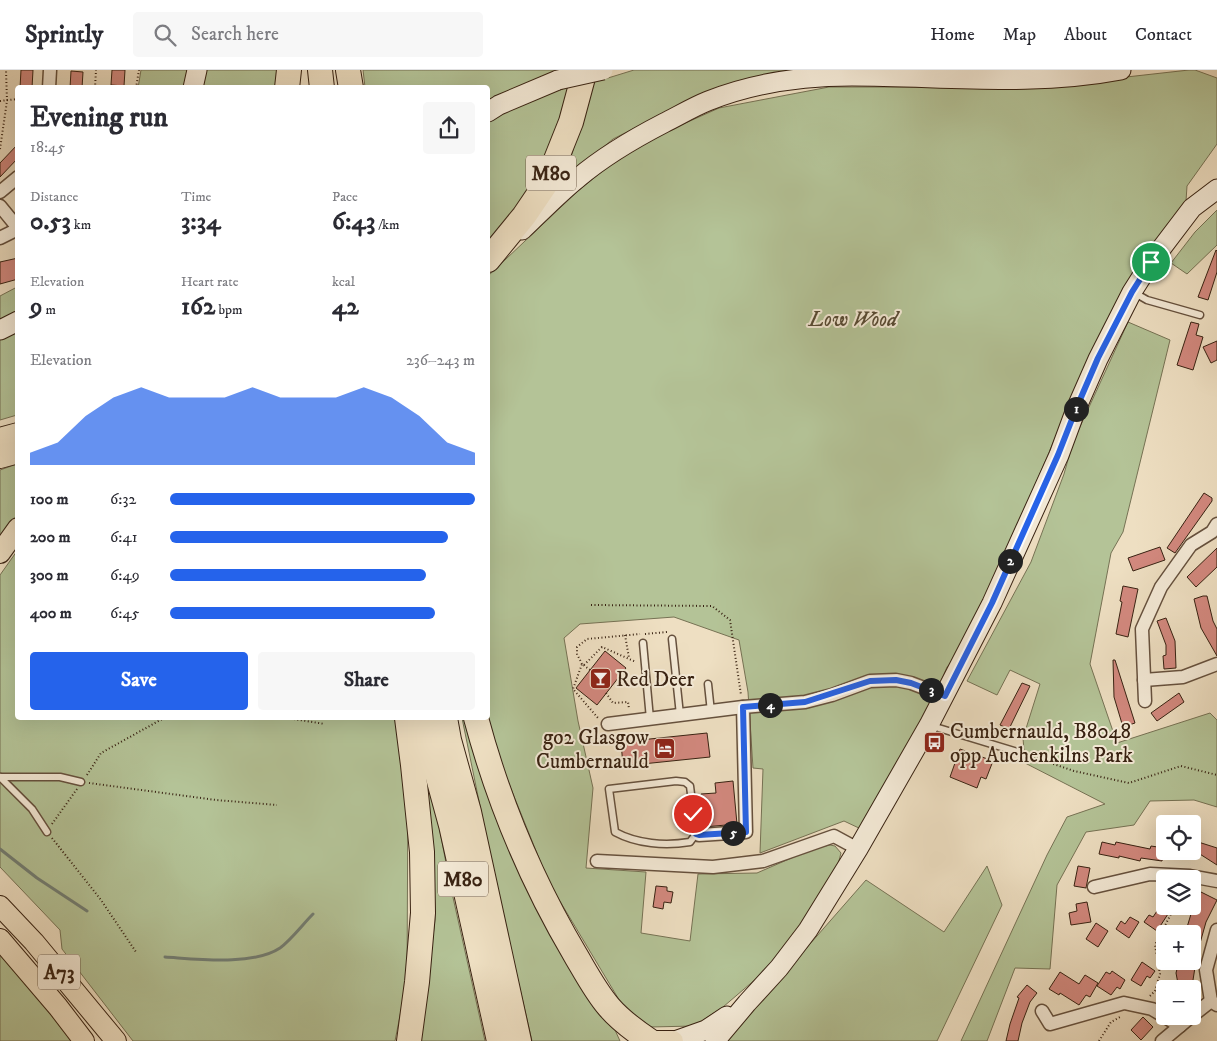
<!DOCTYPE html>
<html lang="en">
<head>
<meta charset="utf-8">
<style>
  body { margin:0; font-family:"IM FELL DW Pica",serif; background:#f7f7f7; color:#2b2b33; height:100vh; display:flex; flex-direction:column; font-size:19px; white-space:nowrap }
  * { box-sizing:border-box; margin:0 }
  p { font-size:16px; color:#7c7c81 }
  .icon { flex:none; width:28px; height:28px; fill:none; stroke:currentColor; stroke-width:2; stroke-linecap:round; stroke-linejoin:round }
  .map { position:relative; flex:1; overflow:hidden }
  .drawer { position:absolute; left:15px; top:15px; width:475px; height:635px; display:flex; flex-direction:column; background:#fff; border-radius:5px; box-shadow:0 5px 20px #0002 }
  .drawer>* { flex:none }
  .tools { position:absolute; left:1156px; top:745px; display:grid; gap:10px }
  .tools a { display:grid; place-items:center; width:45px; height:45px; border-radius:5px; background:#fff; box-shadow:0 5px 20px #0002; font-size:25px }
  .pin { position:absolute; display:grid; place-items:center; width:42px; height:42px; color:#fff; margin:-21px; border:2px solid #fff; border-radius:50%; box-shadow:0 1px 5px #0007 }
  .km { position:absolute; width:25px; height:25px; margin:-12px; border-radius:50%; background:#222; color:#fff; font-size:14px; line-height:25px; text-align:center }
  .round { display:grid; place-items:center; flex:none; width:52px; height:52px; border-radius:5px; background:#f7f7f7 }
  .headline { display:flex; align-items:center; justify-content:space-between; height:85px; padding:0 15px }
  h1 { font-size:28px; font-weight:700; line-height:38px }
  .stats { display:grid; grid-template-columns:repeat(3,1fr); gap:8px; height:85px; padding:5px 15px }
  .stats div { display:grid; align-content:center }
  .stats b { font-size:25px; font-weight:700 }
  .stats small { font-size:14px; font-weight:400 }
  .stats p { font-size:14px }
  .chart { height:140px; padding:10px 15px }
  .chart p { display:flex; justify-content:space-between }
  .chart svg { width:100%; height:90px; margin-top:5px; fill:#2563eb; opacity:.7 }
  .button { display:flex; gap:10px; margin-top:auto; padding:10px 15px }
  .button a { flex:1; height:58px; border-radius:5px; background:#2563eb; color:#fff; font-size:20px; font-weight:700; line-height:58px; text-align:center }
  .button a+a { background:#f7f7f7; color:#2b2b33 }
  ul { padding:0 15px; list-style:none; font-size:16px }
  li { display:grid; grid-template-columns:80px 60px 1fr; align-items:center; height:38px }
  li i { height:12px; border-radius:6px; background:#2563eb }
  header { display:flex; align-items:center; gap:30px; box-sizing:border-box; height:70px; padding:0 25px; background:#fff; border-bottom:1px solid #e1e1e2 }
  header strong { font-size:24px }
  nav { display:flex; gap:28px; margin-inline-start:auto; font-size:18px }
  .search { width:350px; height:45px; background:#f7f7f7; display:flex; align-items:center; gap:12px; box-sizing:border-box; padding:0 18px; border-radius:5px; color:#7c7c81; font-size:19px }
  .map>svg:first-child { display:block }
  .green { fill:#b4c397; stroke:#767254 }
  .lines { fill:none; stroke-linecap:round; stroke-linejoin:round }
  .stream { stroke:#727e74; stroke-width:3 }
  .building { fill:#d3897f; stroke:#382212 }
  .lane-casing { stroke:#66513e; stroke-width:9 }
  .street-casing { stroke:#66513e; stroke-width:15 }
  .secondary-casing { stroke:#382212; stroke-width:21 }
  .primary-casing { stroke:#382212; stroke-width:22 }
  .highway-casing { stroke:#382212; stroke-width:26 }
  .path { stroke:#382212; stroke-width:2; stroke-dasharray:1 2.5; stroke-linecap:butt }
  .lane { stroke:#f4ead7; stroke-width:6 }
  .street { stroke:#f4ead7; stroke-width:12 }
  .secondary { stroke:#f4ead7; stroke-width:19 }
  .primary { stroke:#eedfc2; stroke-width:20 }
  .highway { stroke:#eedfc2; stroke-width:24 }
  .secondary-bridge-casing { stroke:#382212; stroke-width:21; stroke-linecap:butt }
  .secondary-bridge { stroke:#f4ead7; stroke-width:19 }
  .route-casing { stroke:#fff; stroke-width:10 }
  .route { stroke:#2563eb; stroke-width:6 }
  .labels { text-anchor:middle; stroke-width:4; stroke-linejoin:round; paint-order:stroke }
  .shield { fill:#f4ead7; stroke:#705e4d; stroke-width:1 }
  .shield-label { font-size:20px; font-weight:bold; fill:#382212 }
  .park-label { font-size:21px; font-style:italic; fill:#574a33; stroke:#f4ead7 }
  .poi-label { font-size:21px; fill:#382212; stroke:#f4ead7; text-anchor:start }
</style>
</head>
<body>
<header>
<strong>Sprintly</strong>
<div class="search"><svg class="icon" aria-label="search" viewBox="0 0 24 24"><circle cx="10" cy="10" r="6"/><path d="M15 15l6 6"/></svg>Search here</div>
<nav><a>Home</a><a>Map</a><a>About</a><a>Contact</a></nav>
</header>
<div class="map">
<svg width="1217" height="971" viewBox="0 0 1217 971">
  <rect width="100%" height="100%" fill="#eedfc2"/>
  <filter id="stains"><feTurbulence type="fractalNoise" baseFrequency=".004" numOctaves="4"/><feColorMatrix values="0 0 0 0 .2 0 0 0 0 .09 0 0 0 0 .02 0 0 0 .5 -.17"/></filter>
  <radialGradient id="worn" r=".72"><stop offset=".6" stop-color="#630" stop-opacity="0"/><stop offset="1" stop-color="#630" stop-opacity=".3"/></radialGradient>
  <g class="green">
    <polygon points="141,0 188,0 185,17 138,18"/>
    <polygon points="205,0 283,0 281,17 200,18"/>
    <polygon points="363,0 558,0 488,30 488,18 365,17"/>
    <polygon points="634,0 824,0 661,45 613,69 544,127 572,84 592,10 608,8"/>
    <polygon points="1189,0 1195,0 1217,8 1217,74 1187,116 1186,131 1158,169 1072,328 983,538 956,587 947,597 934,628 861,759 844,751 760,783 763,699 753,698 748,622 739,570 674,547 580,554 564,568 578,651 593,718 586,798 646,802 641,863 690,871 698,804 757,803 812,779 830,775 835,776 841,783 837,798 807,852 764,902 723,937 694,956 650,957 635,951 621,933 549,813 503,699 487,648 488,206 579,120 634,76 719,38 829,17 1037,17"/>
    <polygon points="572,15 531,124 488,179 488,51 512,37"/>
    <polygon points="1217,140 1217,175 1187,204 1171,193 1195,162"/>
    <polygon points="17,217 17,242 0,253 0,226"/>
    <polygon points="1128,252 1170,270 1123,462 1111,483 1090,594 1117,673 1210,643 1217,650 1217,737 1194,730 1150,731 1134,755 1086,762 1057,815 1050,899 1015,898 987,971 961,971 1047,785 1067,747 1105,734 1025,693 1023,668 1040,614 1010,600 997,625 967,611 1031,492 1064,404 1073,372"/>
    <polygon points="17,258 17,345 0,350 0,268"/>
    <polygon points="17,394 17,455 0,480 0,400"/>
    <polygon points="17,481 18,648 400,648 408,706 407,910 395,971 133,971 62,879 60,860 0,797 0,505"/>
    <polygon points="462,648 473,648 620,971 532,971 497,819"/>
    <polygon points="424,677 450,814 485,971 420,971 435,850 433,777 421,678"/>
    <polygon points="987,796 1002,835 937,971 725,971 866,810 944,862"/>
    <polygon points="0,877 78,971 0,971"/>
  </g>
  <g class="lines">
    <g class="stream">
      <polyline points="0,779 37,808 87,841"/>
      <path d="M165,887C197,889 253,896 280,878C291,870 303,854 313,844"/>
    </g>
  </g>
  <g class="building">
    <polygon points="21,0 33,0 32,18 20,18"/>
    <polygon points="112,0 125,0 124,16 111,15"/>
    <polygon points="71,1 83,2 82,18 70,18"/>
    <polygon points="18,74 18,88 0,107 0,93"/>
    <polygon points="1216,180 1217,181 1217,202 1208,230 1198,227"/>
    <polygon points="18,188 18,209 0,214 0,192"/>
    <polygon points="1191,252 1199,254 1196,265 1203,267 1193,300 1177,295"/>
    <polygon points="1217,271 1217,290 1211,293 1203,277"/>
    <polygon points="1204,423 1212,428 1212,431 1175,483 1167,478"/>
    <polygon points="1160,477 1165,490 1133,501 1128,488"/>
    <polygon points="1217,478 1217,497 1196,517 1187,507"/>
    <polygon points="1123,516 1138,519 1128,567 1116,564 1122,532 1120,531"/>
    <polygon points="1203,526 1207,526 1213,551 1217,559 1217,586 1201,558 1194,529"/>
    <polygon points="1166,548 1175,571 1176,598 1164,599 1163,586 1166,585 1166,575 1157,551"/>
    <polygon points="605,581 626,598 597,635 576,618"/>
    <polygon points="1113,590 1115,590 1135,653 1123,657 1114,627"/>
    <polygon points="1022,613 1030,616 1009,659 1000,655"/>
    <polygon points="1179,623 1184,632 1157,651 1151,643"/>
    <polygon points="707,663 710,687 623,696 621,672"/>
    <polygon points="960,679 993,691 986,709 981,707 977,718 950,707"/>
    <polygon points="733,711 737,754 704,757 701,724 716,723 715,713"/>
    <polygon points="1192,770 1217,778 1217,795 1192,779"/>
    <polygon points="1102,772 1115,775 1116,772 1150,779 1151,776 1164,778 1162,791 1141,788 1140,791 1119,786 1119,788 1099,784"/>
    <polygon points="1078,796 1090,798 1086,818 1074,816"/>
    <polygon points="656,816 667,817 667,821 673,822 671,833 664,832 663,839 653,837"/>
    <polygon points="1201,822 1217,830 1206,852 1195,891 1192,890 1192,864 1185,864 1191,844"/>
    <polygon points="1087,832 1091,852 1071,855 1069,843 1077,841 1076,834"/>
    <polygon points="1159,838 1168,844 1157,861 1144,852 1149,845 1153,847"/>
    <polygon points="1130,847 1139,852 1129,868 1116,859 1121,851 1125,854"/>
    <polygon points="1096,853 1108,861 1098,877 1086,869"/>
    <polygon points="1179,891 1196,891 1193,910 1194,919 1179,919 1176,903"/>
    <polygon points="1142,892 1155,901 1150,908 1147,906 1141,916 1131,910"/>
    <polygon points="1112,901 1125,910 1120,919 1117,917 1111,925 1097,916 1106,902 1110,904"/>
    <polygon points="1060,902 1079,914 1085,905 1098,913 1090,927 1086,925 1079,935 1060,923 1059,925 1049,919"/>
    <polygon points="1027,915 1037,923 1030,932 1022,953 1018,971 1006,971 1010,954 1019,928 1017,927"/>
    <polygon points="1143,947 1153,957 1141,970 1131,960"/>
  </g>
  <g class="lines">
    <defs>
      <g id="lane">
        <polyline points="1133,222 1147,230 1200,245"/>
        <polyline points="672,569 680,645"/>
        <polyline points="643,573 650,649"/>
        <polyline points="708,614 711,642"/>
        <polyline points="932,656 1021,683"/>
        <polyline points="0,707 60,707 81,712"/>
        <polyline points="0,707 32,739 47,762"/>
        <path d="M696,764L690,772C665,776 637,774 615,762L609,719L676,711L685,712L690,716L696,764L699,765"/>
      </g>
      <g id="street">
        <polyline points="49,18 50,0"/>
        <polyline points="0,122 18,107"/>
        <polyline points="0,136 18,158"/>
        <polyline points="0,168 18,159"/>
        <polyline points="1144,610 1183,607 1217,594"/>
        <polyline points="1145,631 1142,559 1161,517 1191,475 1212,462 1217,454"/>
        <polyline points="608,654 743,637 805,632 832,625 870,611 896,610 911,613 945,626"/>
        <polyline points="699,765 746,762 743,637"/>
        <polyline points="597,791 713,797 763,791 834,766 858,779"/>
        <polyline points="1094,817 1150,804 1190,806 1217,811"/>
        <polyline points="1217,860 1206,900 1211,931 1217,935"/>
        <polyline points="1042,941 1050,954 1124,933 1152,939 1180,956"/>
        <polyline points="1192,946 1211,931"/>
        <polyline points="1162,971 1192,946"/>
      </g>
      <g id="secondary">
        <polyline points="193,18 197,0"/>
        <polyline points="488,42 499,35 558,10"/>
        <path d="M522,160C541,142 558,124 578,108C604,86 633,69 664,53C678,46 693,37 708,31C753,13 804,6 852,6C942,6 1032,17 1121,0"/>
        <polyline points="0,260 18,251"/>
        <polyline points="675,971 706,960 727,946"/>
        <polyline points="715,971 747,933 779,898 808,860 858,779 929,655 992,533 1059,385 1076,339 1098,289 1132,222 1151,192 1192,138 1217,119"/>
      </g>
      <g id="primary">
        <polyline points="0,368 18,363"/>
        <polyline points="0,388 18,383"/>
        <polyline points="0,483 18,458"/>
        <polyline points="0,836 34,872 116,971"/>
        <polyline points="0,869 58,937 84,971"/>
        <polyline points="657,971 673,971"/>
      </g>
      <g id="highway">
        <polyline points="320,0 322,18"/>
        <polyline points="348,0 351,18"/>
        <polyline points="287,18 289,0"/>
        <polyline points="488,190 524,146 547,112 571,52 585,0"/>
        <polyline points="407,648 413,695 422,782 423,843 417,912 409,971"/>
        <polyline points="425,648 430,678 451,755 499,971"/>
        <polyline points="445,648 449,670 469,742 519,971"/>
        <path d="M476,648C498,730 532,812 576,886C586,903 596,922 609,937C621,951 635,961 650,971"/>
      </g>
    </defs>
    <use href="#lane" class="lane-casing"/>
    <use href="#street" class="street-casing"/>
    <use href="#secondary" class="secondary-casing"/>
    <use href="#primary" class="primary-casing"/>
    <use href="#highway" class="highway-casing"/>
    <g class="path">
      <polyline points="95,18 96,0"/>
      <polyline points="136,18 139,0"/>
      <polyline points="0,31 18,29"/>
      <polyline points="0,79 7,31 6,0"/>
      <polyline points="591,535 712,536 730,550 741,625"/>
      <polyline points="645,564 667,562"/>
      <polyline points="625,565 629,588"/>
      <polyline points="582,594 577,584 577,577 587,569 640,564"/>
      <polyline points="584,595 602,577 636,592"/>
      <polyline points="590,600 582,594 573,619 598,648"/>
      <polyline points="606,623 613,633 628,632 629,639"/>
      <polyline points="287,648 325,654"/>
      <polyline points="1030,686 1074,701 1129,713 1181,696 1217,705"/>
      <polyline points="87,705 101,683 164,648"/>
      <polyline points="89,713 216,730 277,735"/>
      <polyline points="52,754 77,719"/>
      <polyline points="52,768 101,830 136,882"/>
      <polyline points="1150,926 1155,921 1160,904 1155,875 1175,836"/>
      <polyline points="1099,971 1111,952 1120,947"/>
    </g>
    <use href="#lane" class="lane"/>
    <use href="#street" class="street"/>
    <use href="#secondary" class="secondary"/>
    <use href="#primary" class="primary"/>
    <use href="#highway" class="highway"/>
    <defs>
      <polyline id="secondary-bridge" points="558,10 603,0"/>
    </defs>
    <use href="#secondary-bridge" class="secondary-bridge-casing"/>
    <use href="#secondary-bridge" class="secondary-bridge"/>
  </g>
  <g class="lines">
    <defs>
      <polyline id="route" points="693,744 696,764 699,765 746,762 743,637 805,632 870,611 896,610 911,613 945,626 992,533 1058,385 1076,339 1098,288 1132,222 1151,192"/>
    </defs>
    <use href="#route" class="route-casing"/>
    <use href="#route" class="route"/>
  </g>
  <defs>
    <symbol id="bar-square" viewBox="-11 -11 22 22"><rect x="-9" y="-9" width="18" height="18" rx="4" fill="#8f2418" stroke="#f4ead7"/><path d="M-6-5H6L.8 .8V4.5H3.5V6h-7V4.5H-.8V.8Z" fill="#fff"/></symbol>
    <symbol id="bus-square" viewBox="-11 -11 22 22"><rect x="-9" y="-9" width="18" height="18" rx="4" fill="#8f2418" stroke="#f4ead7"/><path d="M-5-6H5V4H4V6H2V4H-2V6H-4V4H-5ZM-3.5-4V0h7V-4ZM-3.5 1.2v1.5H-2V1.2ZM2 1.2v1.5H3.5V1.2Z" fill="#fff"/></symbol>
    <symbol id="hotel-square" viewBox="-11 -11 22 22"><rect x="-9" y="-9" width="18" height="18" rx="4" fill="#8f2418" stroke="#f4ead7"/><path d="M-6-4.5h1.5V1H6V5H4.5V3h-9V5H-6ZM-4 0a1.8 1.8 0 1 1 3.6 0ZM.5 0V-2.5h3Q6-2.5 6 0Z" fill="#fff"/></symbol>
  </defs>
  <g fill-rule="evenodd">
    <use href="#bar-square" x="588" y="596" width="25" height="25"/>
    <use href="#bus-square" x="922" y="660" width="25" height="25"/>
    <use href="#hotel-square" x="652" y="666" width="25" height="25"/>
  </g>
  <g class="labels">
    <g class="shield">
      <rect x="526" y="85.5" width="50" height="35" rx="4"/>
      <rect x="438" y="791.5" width="50" height="35" rx="4"/>
      <rect x="38" y="884.5" width="42" height="35" rx="4"/>
    </g>
    <g class="shield-label">
      <text x="551" y="110">M80</text>
      <text x="463" y="816">M80</text>
      <text x="59" y="909">A73</text>
    </g>
    <g class="park-label">
      <text x="853" y="256">Low Wood</text>
    </g>
    <g class="poi-label">
      <text x="616" y="616">Red Deer</text>
      <text x="950" y="668">Cumbernauld, B8048<tspan x="950" dy="24">opp Auchenkilns Park</tspan></text>
      <text x="649" y="674" text-anchor="end">go2 Glasgow<tspan x="649" dy="24">Cumbernauld</tspan></text>
    </g>
  </g>
  <rect width="100%" height="100%" filter="url(#stains)"/>
  <rect width="100%" height="100%" fill="url(#worn)"/>
</svg>
<div class="tools">
<a><svg class="icon" aria-label="locate" viewBox="0 0 24 24"><circle cx="12" cy="12" r="6"/><path d="M12 2v4M12 18v4M2 12h4M18 12h4"/></svg></a>
<a><svg class="icon" aria-label="layers" viewBox="0 0 24 24"><path d="M12 4l9 5-9 5-9-5zM3 14l9 5 9-5"/></svg></a>
<a>+</a>
<a>−</a>
</div>
<div class="pin" style="left:1151px;top:192px;background:#1e9e55"><svg class="icon" aria-label="arrive" viewBox="0 0 24 24"><path d="M6 21V4h12l-3 4 3 4H6"/></svg></div>
<div class="pin" style="left:693px;top:744px;background:#d93025"><svg class="icon" aria-label="check" viewBox="0 0 24 24"><path d="M5 12l5 5 9-10"/></svg></div>
<b class="km" style="left:1076px;top:339px">1</b>
<b class="km" style="left:1010px;top:491px">2</b>
<b class="km" style="left:931px;top:620px">3</b>
<b class="km" style="left:770px;top:635px">4</b>
<b class="km" style="left:733px;top:763px">5</b>
<section class="drawer">
<div class="headline"><div><h1>Evening run</h1><p>18:45</p></div><a class="round"><svg class="icon" aria-label="share" viewBox="0 0 24 24"><path d="M12 15V3M7 8l5-5 5 5M5 13v7h14v-7"/></svg></a></div>
<div class="stats">
<div><p>Distance</p><b>0.53<small> km</small></b></div>
<div><p>Time</p><b>3:34</b></div>
<div><p>Pace</p><b>6:43<small> /km</small></b></div>
</div>
<div class="stats">
<div><p>Elevation</p><b>9<small> m</small></b></div>
<div><p>Heart rate</p><b>162<small> bpm</small></b></div>
<div><p>kcal</p><b>42</b></div>
</div>
<div class="chart"><p><span>Elevation</span>236–243 m</p>
<svg viewBox="0 0 160 44" preserveAspectRatio="none"><path d="M0 44V38L10 33L20 20L30 11L40 6L50 11L60 11L70 11L80 6L90 11L100 11L110 11L120 6L130 11L140 20L150 33L160 38V44z"/></svg>
</div>
<ul>
<li><b>100 m</b>6:32<i style="width:100%"></i></li>
<li><b>200 m</b>6:41<i style="width:91%"></i></li>
<li><b>300 m</b>6:49<i style="width:84%"></i></li>
<li><b>400 m</b>6:45<i style="width:87%"></i></li>
</ul>
<div class="button"><a>Save</a><a>Share</a></div>
</section>
</div>
</body>
</html>
